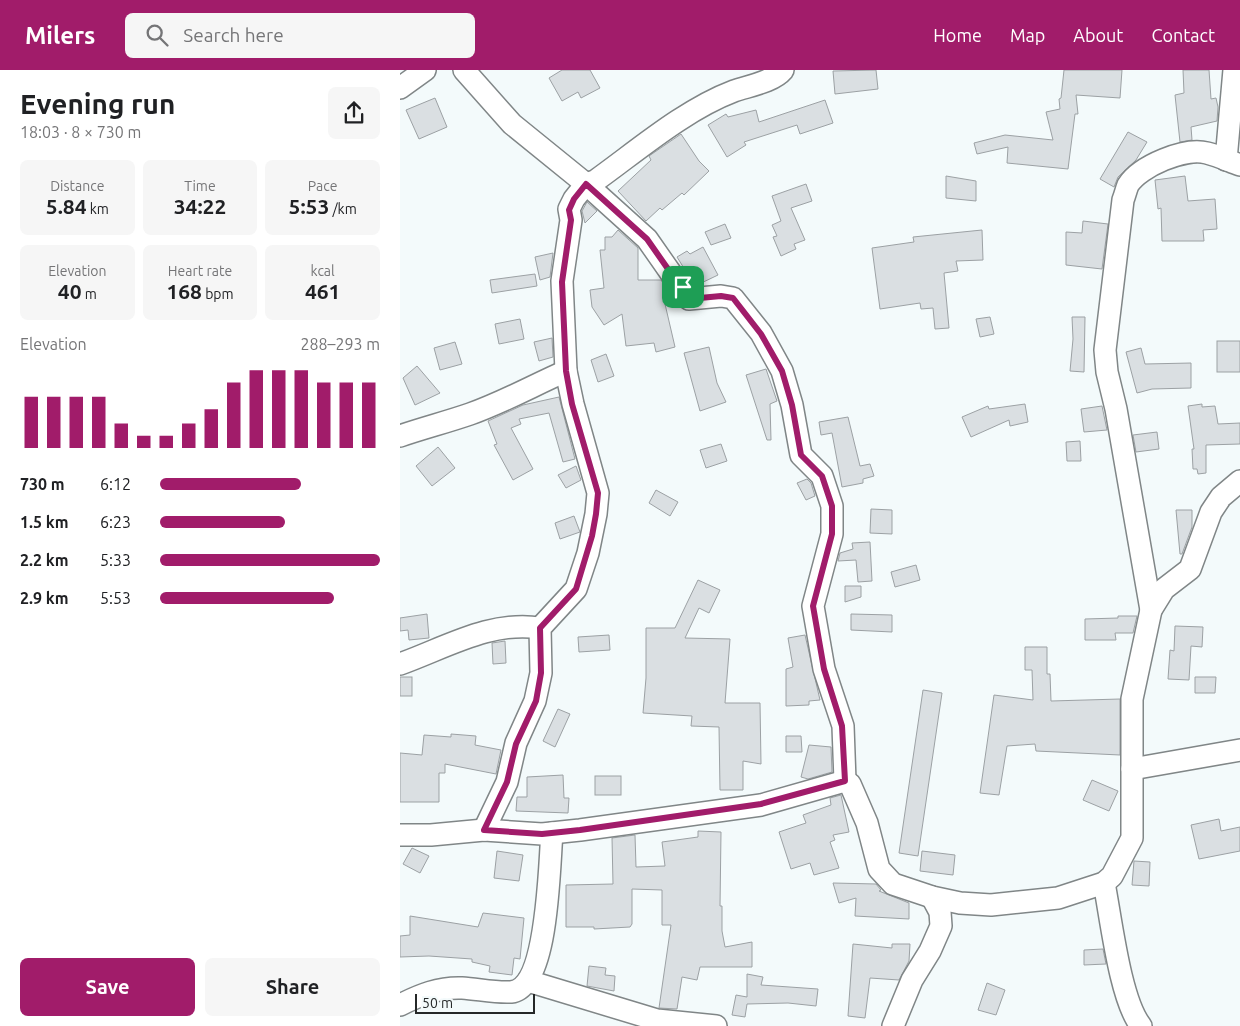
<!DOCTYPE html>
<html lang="en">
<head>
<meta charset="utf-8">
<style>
  body { margin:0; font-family:Ubuntu,sans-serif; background:#f6f6f6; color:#202124; height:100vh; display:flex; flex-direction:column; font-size:19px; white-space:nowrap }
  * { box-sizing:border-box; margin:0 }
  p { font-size:16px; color:#757577 }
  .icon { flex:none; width:28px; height:28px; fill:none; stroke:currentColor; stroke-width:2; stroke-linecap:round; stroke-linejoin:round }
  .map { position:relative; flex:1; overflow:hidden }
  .details { display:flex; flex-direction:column; background:#fff; width:400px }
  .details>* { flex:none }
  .scale { position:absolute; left:15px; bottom:12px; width:120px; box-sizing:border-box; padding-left:5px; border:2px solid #252828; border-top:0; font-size:14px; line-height:18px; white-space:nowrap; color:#252828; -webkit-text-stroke:4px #f3fafb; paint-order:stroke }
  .pin { position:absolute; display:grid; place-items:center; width:42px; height:42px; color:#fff; margin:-21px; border-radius:10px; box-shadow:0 2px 8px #0006 }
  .round { display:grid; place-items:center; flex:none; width:52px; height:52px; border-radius:8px; background:#f6f6f6 }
  .overview { display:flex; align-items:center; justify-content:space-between; height:85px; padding:0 20px }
  h1 { font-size:28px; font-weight:700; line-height:38px }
  .stats { display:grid; grid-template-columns:repeat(3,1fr); gap:8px; height:85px; padding:5px 20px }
  .stats div { display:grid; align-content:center; border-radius:8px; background:#f6f6f6; text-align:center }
  .stats b { font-size:21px; font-weight:700 }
  .stats small { font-size:14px; font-weight:400 }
  .stats p { font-size:14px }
  .chart { height:140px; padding:10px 20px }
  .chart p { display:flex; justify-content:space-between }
  .chart svg { width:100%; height:90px; margin-top:5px; stroke:#a11c6a; stroke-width:6 }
  .primary-button { display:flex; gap:10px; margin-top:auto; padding:10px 20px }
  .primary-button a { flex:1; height:58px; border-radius:8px; background:#a11c6a; color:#fff; font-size:20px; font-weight:700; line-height:58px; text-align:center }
  .primary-button a+a { background:#f6f6f6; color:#202124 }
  ul { padding:0 20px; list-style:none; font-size:16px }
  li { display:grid; grid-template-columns:80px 60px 1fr; align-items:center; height:38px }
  li i { height:12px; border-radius:6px; background:#a11c6a }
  header { display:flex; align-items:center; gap:30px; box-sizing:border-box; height:70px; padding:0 25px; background:#a11c6a; color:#fff }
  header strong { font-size:24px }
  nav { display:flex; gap:28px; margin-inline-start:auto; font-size:18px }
  .search { width:350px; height:45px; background:#f6f6f6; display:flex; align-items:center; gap:12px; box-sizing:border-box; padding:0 18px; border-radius:8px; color:#757577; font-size:19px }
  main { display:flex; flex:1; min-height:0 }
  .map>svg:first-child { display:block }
  .building { fill:#dadfe2; stroke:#9ca1a4 }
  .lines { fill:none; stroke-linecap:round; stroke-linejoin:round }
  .minor-casing { stroke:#808687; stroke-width:24 }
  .minor { stroke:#fff; stroke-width:21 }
  .route-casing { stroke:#fff; stroke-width:10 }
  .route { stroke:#a11c6a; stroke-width:6 }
</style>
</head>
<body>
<header>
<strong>Milers</strong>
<div class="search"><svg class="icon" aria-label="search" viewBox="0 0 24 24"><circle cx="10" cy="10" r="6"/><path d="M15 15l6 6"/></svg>Search here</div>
<nav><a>Home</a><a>Map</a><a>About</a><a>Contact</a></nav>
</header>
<main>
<section class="details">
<div class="overview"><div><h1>Evening run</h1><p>18:03 · 8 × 730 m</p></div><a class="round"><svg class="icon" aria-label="share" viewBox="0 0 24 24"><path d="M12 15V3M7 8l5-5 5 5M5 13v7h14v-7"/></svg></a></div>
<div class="stats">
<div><p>Distance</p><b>5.84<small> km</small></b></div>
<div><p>Time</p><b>34:22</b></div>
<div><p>Pace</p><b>5:53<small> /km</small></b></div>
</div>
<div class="stats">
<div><p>Elevation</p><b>40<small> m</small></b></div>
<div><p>Heart rate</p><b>168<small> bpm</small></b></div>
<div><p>kcal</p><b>461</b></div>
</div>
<div class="chart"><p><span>Elevation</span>288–293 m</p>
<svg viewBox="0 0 160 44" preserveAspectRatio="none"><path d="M5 44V19M15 44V19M25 44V19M35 44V19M45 44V32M55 44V38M65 44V38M75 44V32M85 44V25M95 44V12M105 44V6M115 44V6M125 44V6M135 44V12M145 44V12M155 44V12"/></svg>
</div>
<ul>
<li><b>730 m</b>6:12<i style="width:64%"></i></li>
<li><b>1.5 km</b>6:23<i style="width:57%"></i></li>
<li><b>2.2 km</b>5:33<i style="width:100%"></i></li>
<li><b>2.9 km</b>5:53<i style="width:79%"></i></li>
</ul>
<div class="primary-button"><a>Save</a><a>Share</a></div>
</section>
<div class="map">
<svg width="840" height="956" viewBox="0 0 840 956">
  <rect width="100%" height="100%" fill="#f3fafb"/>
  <g class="building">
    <polygon points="162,0 190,0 200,18 181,28 178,22 162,31 149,8"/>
    <polygon points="476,0 478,19 435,24 433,1"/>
    <polygon points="664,0 722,0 720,28 676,25 678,44 675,44 668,99 607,93 608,77 577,84 574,73 605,65 653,70 646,42 660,39 659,29 661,28"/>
    <polygon points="783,0 809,0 811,29 816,28 818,37 817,51 791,57 792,70 780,72 775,25 784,23"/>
    <polygon points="35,28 47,57 19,69 6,40"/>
    <polygon points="425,30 433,53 400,64 397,55 344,72 346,75 327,87 308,55 326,44 328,47 356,40 359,52"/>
    <polygon points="728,62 747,72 736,90 718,107 714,117 700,109"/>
    <polygon points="281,64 299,91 309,101 284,125 282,123 262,140 260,138 246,151 218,121 251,90 249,86"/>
    <polygon points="546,106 576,111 576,131 546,128"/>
    <polygon points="785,106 788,131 815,129 817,159 803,160 804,171 762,171 761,138 758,139 755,110"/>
    <polygon points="406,114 412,131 391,138 405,170 394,174 396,179 381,186 373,167 377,166 372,155 381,151 372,126"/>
    <polygon points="187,132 197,141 185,153 182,141"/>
    <polygon points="683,151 708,154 702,199 666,195 666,162 682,163"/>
    <polygon points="325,154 331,168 311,175 305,162"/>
    <polygon points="218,160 238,178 238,210 261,210 270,223 270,233 265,234 275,277 256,282 254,273 226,276 222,244 204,255 192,237 190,220 204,218 200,180 205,180 205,167 212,167"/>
    <polygon points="582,160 583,190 556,191 558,201 544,203 549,258 535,259 533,238 521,239 520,233 480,239 472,178 514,172 513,167"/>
    <polygon points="303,177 318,205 295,216 277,187 287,181 290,184"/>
    <polygon points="153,183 150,207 140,210 135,187"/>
    <polygon points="135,204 137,216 92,223 90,210"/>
    <polygon points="590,247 594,264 580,267 576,249"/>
    <polygon points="672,247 685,247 684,302 670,301 673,269"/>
    <polygon points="120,249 124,269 99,274 95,254"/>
    <polygon points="152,268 153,287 139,291 134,272"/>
    <rect x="817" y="271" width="23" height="31"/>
    <polygon points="55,272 62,294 40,300 34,278"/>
    <polygon points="309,277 317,313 326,332 300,341 284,283"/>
    <polygon points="741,278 745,294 791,293 791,318 752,319 737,323 726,282"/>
    <polygon points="206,284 214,306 198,312 191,290"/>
    <polygon points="17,296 40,323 15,335 3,308"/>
    <polygon points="366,299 377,331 370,334 371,370 367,370 346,305"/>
    <polygon points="159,327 175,389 163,392 149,343 119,349 121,354 111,358 133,399 113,410 94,375 97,374 88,351 123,335"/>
    <polygon points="625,334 628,352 610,356 609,350 571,367 562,347 588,336 589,339"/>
    <polygon points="802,334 802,337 815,336 818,354 840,353 840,374 806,375 806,403 798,404 797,399 793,399 792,379 794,379 788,336"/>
    <polygon points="702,336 707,360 684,362 681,339"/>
    <polygon points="448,347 460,396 470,394 474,406 463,409 463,413 442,417 432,363 421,365 419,352"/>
    <polygon points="757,362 759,379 736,382 733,365"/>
    <polygon points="680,371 681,391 667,391 666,372"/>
    <polygon points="321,374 327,391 306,398 300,380"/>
    <polygon points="38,377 55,398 32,416 16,396"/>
    <polygon points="176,396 181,410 166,418 158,405"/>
    <polygon points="407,409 411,413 415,426 406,430 397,413"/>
    <polygon points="256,420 278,432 270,446 249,433"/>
    <polygon points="471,439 492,440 492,464 470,463"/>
    <polygon points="776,440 792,440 792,457 782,484 780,484"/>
    <polygon points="174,446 180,462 160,469 155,453"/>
    <polygon points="470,472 472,511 458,512 456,490 438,491 440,483 453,479 452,473"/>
    <polygon points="516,495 520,510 495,517 491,502"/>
    <polygon points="298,510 320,520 309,543 299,538 285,568 330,569 325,633 360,633 361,694 343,691 343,720 320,720 319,657 291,656 292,646 243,643 246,608 246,558 275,558"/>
    <polygon points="445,516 461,516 461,527 445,532"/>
    <polygon points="27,544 29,568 9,570 8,560 0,561 0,548"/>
    <polygon points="451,544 492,545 492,562 451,560"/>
    <polygon points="718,546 737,546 733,563 715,563 716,570 685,570 685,549 718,548"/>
    <polygon points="775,556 803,557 802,577 791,576 789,610 768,609 770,580 774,581"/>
    <polygon points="209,565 210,580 179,582 178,567"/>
    <polygon points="405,565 420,630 409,631 409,635 386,636 386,599 393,597 388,568"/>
    <polygon points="105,571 106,593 93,594 92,573"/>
    <polygon points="625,577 647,577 647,604 650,604 651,631 720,629 720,685 636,681 635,674 607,676 599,725 580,723 594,625 633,630 632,600 625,600"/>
    <rect x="0" y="607" width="12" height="19"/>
    <polygon points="795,607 816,607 815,623 795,623"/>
    <polygon points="523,620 542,623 518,786 499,783"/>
    <polygon points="158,639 170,644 155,677 143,671"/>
    <polygon points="51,664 76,666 75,675 101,680 96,704 45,694 45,703 39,703 39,732 0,732 0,683 22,685 24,665 51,667"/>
    <polygon points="386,666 401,666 402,682 386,682"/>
    <polygon points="409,675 431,677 432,702 408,709 401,707"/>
    <polygon points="163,705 164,728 169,728 168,743 116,741 117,727 127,727 127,707"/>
    <rect x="195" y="706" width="26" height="19"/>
    <polygon points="692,710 718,721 709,741 683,730"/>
    <polygon points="441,725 449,762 433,765 435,770 430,772 439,798 414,805 410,793 391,799 379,762 406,753 403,745 431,735 430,728"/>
    <polygon points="819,749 821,761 840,757 840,781 799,789 791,755"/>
    <polygon points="298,761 321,762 320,836 322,836 322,861 325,877 352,872 352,897 300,897 297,910 282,907 277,939 259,938 271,855 262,855 262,820 232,819 232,854 230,857 194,859 194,857 166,857 166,815 213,814 212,768 235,765 236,797 265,796 262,772 298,767"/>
    <polygon points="12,778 29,786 20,803 3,794"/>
    <polygon points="97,781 123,785 119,811 94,808"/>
    <polygon points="522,781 555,785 553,805 520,801"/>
    <polygon points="734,791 750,792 749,816 732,815"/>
    <polygon points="433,813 476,814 481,820 479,821 509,833 509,849 455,846 456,828 439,833"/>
    <polygon points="83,843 124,848 120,889 114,888 112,905 89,902 90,896 72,892 72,889 29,886 0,887 0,866 10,865 10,846 78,857"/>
    <polygon points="453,874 492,878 492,874 510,874 509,891 499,910 470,908 465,948 448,946"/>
    <polygon points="703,879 706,894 684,895 684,880"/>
    <polygon points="189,896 206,898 205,905 215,906 214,921 187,916"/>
    <polygon points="347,904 363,907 361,915 418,919 416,936 388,933 347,934 345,947 332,945 336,925 347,927"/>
    <polygon points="587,913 605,920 596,945 578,940"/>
  </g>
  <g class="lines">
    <defs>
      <g id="minor">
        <polyline points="64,0 112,54 186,114 247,169 289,229 321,226 333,228 361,263 382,301 392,335 401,385 422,406 432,436 432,464 413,536 424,599 443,656 445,711"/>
        <polyline points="0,18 25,0"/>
        <polyline points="826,90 834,0"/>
        <path d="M0,366C23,358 47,352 70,344C104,332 134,315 166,301"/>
        <path d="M751,540L716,339L707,302L705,280L723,130C725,125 726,120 728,115C740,96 785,77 807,83C819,86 829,91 840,95"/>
        <path d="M0,594C45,578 91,550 140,558"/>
        <polyline points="732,699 840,680"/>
        <path d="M84,760L107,712L116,673L135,631L141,603L140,558L176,519L188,483L196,444L198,423L173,334L166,301L162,211L171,150L169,139L174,129L186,114L195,111C237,81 284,40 334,21C348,16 373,12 383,0"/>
        <polyline points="0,765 31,765 84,760 142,764 180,760 361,735 445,711 450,714 467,753 479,799 493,814 532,827 560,833 591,835 658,828 704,813 712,806 732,768 732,629 751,540 764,519 790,499 811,442 821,427 840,411"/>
        <path d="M704,813C711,848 720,930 741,956"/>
        <polyline points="128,911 257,950 316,956"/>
        <path d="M0,935C20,925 39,917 62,918C78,919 95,923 111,922C149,918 149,793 152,763"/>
        <polyline points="493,956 512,910 530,881 541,856 540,842 532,827"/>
      </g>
    </defs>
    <use href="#minor" class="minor-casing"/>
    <use href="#minor" class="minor"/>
  </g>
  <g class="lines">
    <defs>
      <polygon id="route" points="186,114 247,169 289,229 321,226 333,228 361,264 382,301 392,335 401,385 422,406 432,436 432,464 413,536 424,599 442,656 445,711 361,734 180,760 142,764 84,760 107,712 116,674 136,631 141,603 140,558 176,519 192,466 196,444 198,423 172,334 166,301 162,212 171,150 169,140 174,129"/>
    </defs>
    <use href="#route" class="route-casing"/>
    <use href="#route" class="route"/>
  </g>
</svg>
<div class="scale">50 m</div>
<div class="pin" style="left:283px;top:217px;background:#1e9e55"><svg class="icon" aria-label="arrive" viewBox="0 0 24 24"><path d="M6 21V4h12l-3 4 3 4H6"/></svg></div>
</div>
</main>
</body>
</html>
